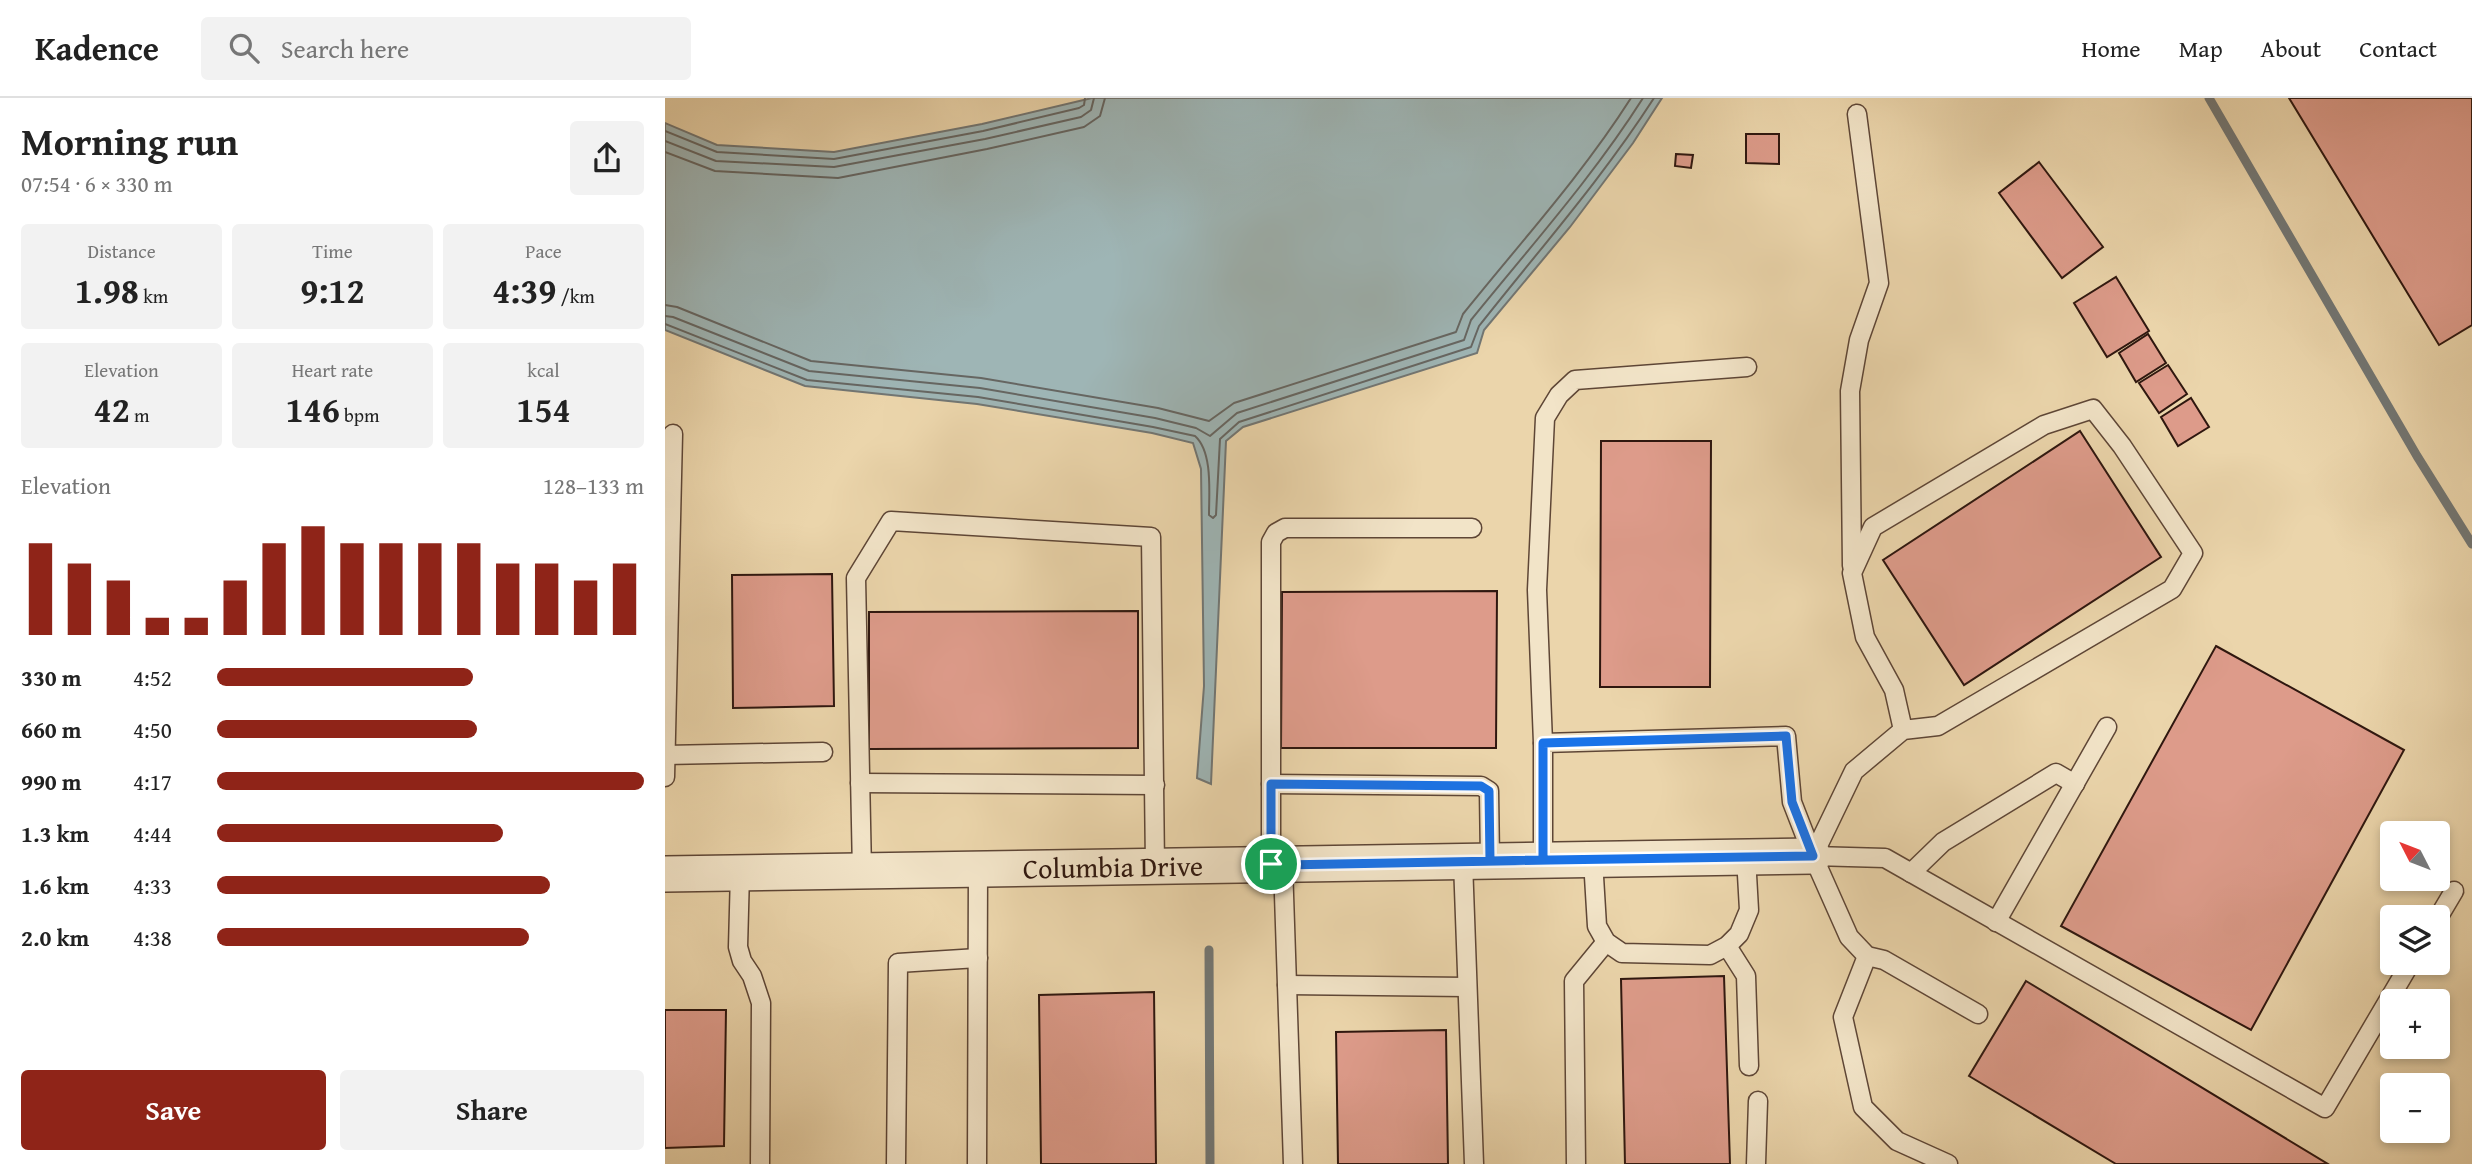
<!DOCTYPE html>
<html lang="en">
<head>
<meta charset="utf-8">
<style>
  body { margin:0; font-family:"Gentium Book Plus",serif; background:#f2f2f2; color:#222; height:100vh; display:flex; flex-direction:column; font-size:26px; white-space:nowrap }
  * { box-sizing:border-box; margin:0 }
  p { font-size:23px; color:#767676 }
  .icon { flex:none; width:38px; height:38px; fill:none; stroke:currentColor; stroke-width:2; stroke-linecap:round; stroke-linejoin:round }
  .map { position:relative; flex:1; overflow:hidden }
  .details { display:flex; flex-direction:column; background:#fff; width:665px }
  .details>* { flex:none }
  .needle { width:46px; rotate:312deg }
  .controls { position:absolute; left:1715px; top:723px; display:grid; gap:14px }
  .controls a { display:grid; place-items:center; width:70px; height:70px; border-radius:7px; background:#fff; box-shadow:0 4px 10px #0003; font-size:35px }
  .pin { position:absolute; display:grid; place-items:center; width:60px; height:60px; color:#fff; margin:-30px; border:4px solid #fff; border-radius:50%; box-shadow:0 2px 7px #0007 }
  .round { display:grid; place-items:center; flex:none; width:74px; height:74px; border-radius:7px; background:#f2f2f2 }
  .summary { display:flex; align-items:center; justify-content:space-between; height:119px; padding:0 21px }
  h1 { font-size:38px; font-weight:700; line-height:52px }
  .stats { display:grid; grid-template-columns:repeat(3,1fr); gap:10px; height:119px; padding:7px 21px }
  .stats div { display:grid; align-content:center; border-radius:7px; background:#f2f2f2; text-align:center }
  .stats b { font-size:35px; font-weight:700 }
  .stats small { font-size:19px; font-weight:400 }
  .stats p { font-size:19px }
  .chart { height:196px; padding:14px 21px }
  .chart p { display:flex; justify-content:space-between }
  .chart svg { width:100%; height:126px; margin-top:7px; stroke:#8f2418; stroke-width:6 }
  .primary-button { display:flex; gap:14px; margin-top:auto; padding:14px 21px }
  .primary-button a { flex:1; height:80px; border-radius:7px; background:#8f2418; color:#fff; font-size:28px; font-weight:700; line-height:80px; text-align:center }
  .primary-button a+a { background:#f2f2f2; color:#222 }
  ul { padding:0 21px; list-style:none; font-size:23px }
  li { display:grid; grid-template-columns:112px 84px 1fr; align-items:center; height:52px }
  li i { height:18px; border-radius:9px; background:#8f2418 }
  header { display:flex; align-items:center; gap:42px; box-sizing:border-box; height:98px; padding:0 35px; background:#fff; border-bottom:2px solid #e0e0e0 }
  header strong { font-size:33px }
  nav { display:flex; gap:38px; margin-inline-start:auto; font-size:24px }
  .search { width:490px; height:63px; background:#f2f2f2; display:flex; align-items:center; gap:18px; box-sizing:border-box; padding:0 24px; border-radius:7px; color:#767676; font-size:26px }
  main { display:flex; flex:1; min-height:0 }
  .map>svg:first-child { display:block }
  .water { fill:#9eb5b5; stroke:#727673; stroke-width:2 }
  .lines { fill:none; stroke-linecap:round; stroke-linejoin:round }
  .shore { stroke:#666662; stroke-width:2 }
  .stream { stroke:#727673; stroke-width:9 }
  .building { fill:#dd9b8a; stroke:#2f170f; stroke-width:2 }
  .service-casing { stroke:#5e4636; stroke-width:21 }
  .minor-casing { stroke:#5e4636; stroke-width:38 }
  .service { stroke:#f2e4c8; stroke-width:18 }
  .minor { stroke:#f2e4c8; stroke-width:35 }
  .route-casing { stroke:#fff; stroke-width:14 }
  .route { stroke:#1a73e8; stroke-width:9 }
  .labels { text-anchor:middle; stroke-width:7; stroke-linejoin:round; paint-order:stroke }
  .street-label { font-size:28px; fill:#2f170f; stroke:#f2e4c8 }
</style>
</head>
<body>
<header>
<strong>Kadence</strong>
<div class="search"><svg class="icon" aria-label="search" viewBox="0 0 24 24"><circle cx="10" cy="10" r="6"/><path d="M15 15l6 6"/></svg>Search here</div>
<nav><a>Home</a><a>Map</a><a>About</a><a>Contact</a></nav>
</header>
<main>
<section class="details">
<div class="summary"><div><h1>Morning run</h1><p>07:54 · 6 × 330 m</p></div><a class="round"><svg class="icon" aria-label="share" viewBox="0 0 24 24"><path d="M12 15V3M7 8l5-5 5 5M5 13v7h14v-7"/></svg></a></div>
<div class="stats">
<div><p>Distance</p><b>1.98<small> km</small></b></div>
<div><p>Time</p><b>9:12</b></div>
<div><p>Pace</p><b>4:39<small> /km</small></b></div>
</div>
<div class="stats">
<div><p>Elevation</p><b>42<small> m</small></b></div>
<div><p>Heart rate</p><b>146<small> bpm</small></b></div>
<div><p>kcal</p><b>154</b></div>
</div>
<div class="chart"><p><span>Elevation</span>128–133 m</p>
<svg viewBox="0 0 160 44" preserveAspectRatio="none"><path d="M5 44V12M15 44V19M25 44V25M35 44V38M45 44V38M55 44V25M65 44V12M75 44V6M85 44V12M95 44V12M105 44V12M115 44V12M125 44V19M135 44V19M145 44V25M155 44V19"/></svg>
</div>
<ul>
<li><b>330 m</b>4:52<i style="width:60%"></i></li>
<li><b>660 m</b>4:50<i style="width:61%"></i></li>
<li><b>990 m</b>4:17<i style="width:100%"></i></li>
<li><b>1.3 km</b>4:44<i style="width:67%"></i></li>
<li><b>1.6 km</b>4:33<i style="width:78%"></i></li>
<li><b>2.0 km</b>4:38<i style="width:73%"></i></li>
</ul>
<div class="primary-button"><a>Save</a><a>Share</a></div>
</section>
<div class="map">
<svg width="1807" height="1066" viewBox="0 0 1807 1066">
  <rect width="100%" height="100%" fill="#ebd5ab"/>
  <filter id="stains"><feTurbulence type="fractalNoise" baseFrequency=".00286" numOctaves="4"/><feColorMatrix values="0 0 0 0 .2 0 0 0 0 .09 0 0 0 0 .02 0 0 0 .5 -.17"/></filter>
  <radialGradient id="worn" r=".72"><stop offset=".6" stop-color="#630" stop-opacity="0"/><stop offset="1" stop-color="#630" stop-opacity=".3"/></radialGradient>
  <polygon class="water" points="427,0 997,0 968,45 905,129 819,232 812,255 578,329 561,343 546,686 532,680 539,588 536,371 528,345 487,335 312,306 140,288 0,232 0,25 52,47 169,54 317,26"/>
  <g class="lines">
    <g class="shore">
      <polyline points="0,33 52,54 169,61 318,33 414,10 419,7 420,0"/>
      <polyline points="0,43 51,63 169,69 320,41 416,19 426,12 429,0"/>
      <polyline points="0,54 50,73 173,80 322,51 419,29 435,18 440,0"/>
      <path d="M0,207L12,209L146,263L316,280L493,310L544,323L569,305L791,234L798,216C855,145 917,77 966,0"/>
      <path d="M0,218L8,219L144,273L315,290L490,320L531,330L545,338L572,315L799,242L806,222C865,149 928,79 978,0"/>
      <path d="M0,226L142,282L313,299L488,329L530,338C548,354 544,395 544,417L548,420L551,417L555,341L574,324L806,249L814,228C873,153 937,81 989,0"/>
    </g>
    <g class="stream">
      <polyline points="1544,0 1752,358 1807,446"/>
      <polyline points="544,852 545,1066"/>
    </g>
  </g>
  <g class="building">
    <polygon points="1624,0 1807,0 1807,227 1774,247"/>
    <polygon points="1081,36 1114,36 1114,66 1081,65"/>
    <polygon points="1011,56 1028,57 1026,70 1010,68"/>
    <polygon points="1374,64 1438,149 1397,180 1334,95"/>
    <polygon points="1451,179 1484,233 1442,259 1409,205"/>
    <polygon points="1483,236 1501,265 1471,284 1454,255"/>
    <polygon points="1503,267 1522,296 1494,315 1474,285"/>
    <polygon points="1526,300 1544,329 1513,348 1496,319"/>
    <polygon points="1415,333 1496,459 1299,587 1218,462"/>
    <polygon points="936,343 1046,343 1045,589 935,589"/>
    <polygon points="167,476 169,608 68,610 67,477"/>
    <polygon points="832,493 831,650 616,650 617,494"/>
    <polygon points="473,513 473,650 204,651 204,514"/>
    <polygon points="1551,548 1739,652 1586,932 1396,828"/>
    <polygon points="1059,878 1065,1066 960,1066 956,881"/>
    <polygon points="1361,883 1663,1066 1451,1066 1304,978"/>
    <polygon points="489,894 491,1066 376,1066 374,897"/>
    <polygon points="0,912 61,912 59,1048 0,1050"/>
    <polygon points="781,932 783,1066 673,1066 671,934"/>
  </g>
  <g class="lines">
    <defs>
      <g id="service">
        <polyline points="1187,468 1185,293 1194,242 1214,185 1192,16"/>
        <polyline points="878,645 872,492 880,320 894,297 910,282 1082,269"/>
        <polyline points="0,657 158,654"/>
        <polyline points="0,679 8,336"/>
        <polyline points="195,685 490,687"/>
        <polyline points="606,686 816,688 824,693 825,763"/>
        <polyline points="1148,758 1189,673 1238,632 1229,592 1200,539 1187,475 1208,429 1379,327 1428,311 1457,348 1528,455 1507,491 1273,628 1238,632"/>
        <polyline points="1148,758 1220,760 1660,1010 1746,864"/>
        <polyline points="878,762 878,645 1121,638 1127,704 1148,758 1184,839 1202,858 1219,862 1313,916"/>
        <polyline points="928,762 932,828 941,844 957,855 1045,857 1062,848 1074,836 1084,812 1081,759"/>
        <polyline points="798,764 809,1066"/>
        <polyline points="606,767 606,444 611,435 620,430 807,430"/>
        <polyline points="618,767 628,1066"/>
        <polyline points="197,774 191,480 226,423 486,439 490,768"/>
        <polyline points="75,775 73,849 77,863 87,878 96,905 95,1066"/>
        <polyline points="1246,775 1278,744 1391,675 1410,686"/>
        <polyline points="1773,820 1789,793"/>
        <polyline points="1331,824 1442,629"/>
        <polyline points="1062,848 1081,878 1084,968"/>
        <polyline points="1202,858 1178,919 1198,1009 1232,1043 1283,1066"/>
        <polyline points="622,887 802,889"/>
        <polyline points="231,1066 233,865 313,860"/>
        <polyline points="312,1066 313,772"/>
        <polyline points="911,1066 909,883 941,844"/>
        <polyline points="1091,1066 1093,1003"/>
      </g>
      <g id="minor">
        <path id="s1" d="M0,776L1148,758"/>
      </g>
    </defs>
    <use href="#service" class="service-casing"/>
    <use href="#minor" class="minor-casing"/>
    <use href="#service" class="service"/>
    <use href="#minor" class="minor"/>
  </g>
  <g class="lines">
    <defs>
      <path id="route" d="M606,766L618,767C795,764 971,760 1148,758L1127,704L1121,638L878,645V762L825,763L824,693L816,688L606,686V766"/>
    </defs>
    <use href="#route" class="route-casing"/>
    <use href="#route" class="route"/>
  </g>
  <g class="labels">
    <g class="street-label">
      <text dy="10" stroke="none"><textPath href="#s1" startOffset="448">Columbia Drive</textPath></text>
    </g>
  </g>
  <rect width="100%" height="100%" filter="url(#stains)"/>
  <rect width="100%" height="100%" fill="url(#worn)"/>
</svg>
<div class="controls">
<a><svg class="needle" viewBox="-14 -14 28 28"><path d="M0-13l5 13h-10z" fill="#e53935"/><path d="M0 13l5-13h-10z" fill="#767676"/></svg></a>
<a><svg class="icon" aria-label="layers" viewBox="0 0 24 24"><path d="M12 4l9 5-9 5-9-5zM3 14l9 5 9-5"/></svg></a>
<a>+</a>
<a>−</a>
</div>
<div class="pin" style="left:606px;top:766px;background:#1e9e55"><svg class="icon" aria-label="arrive" viewBox="0 0 24 24"><path d="M6 21V4h12l-3 4 3 4H6"/></svg></div>
</div>
</main>
</body>
</html>
